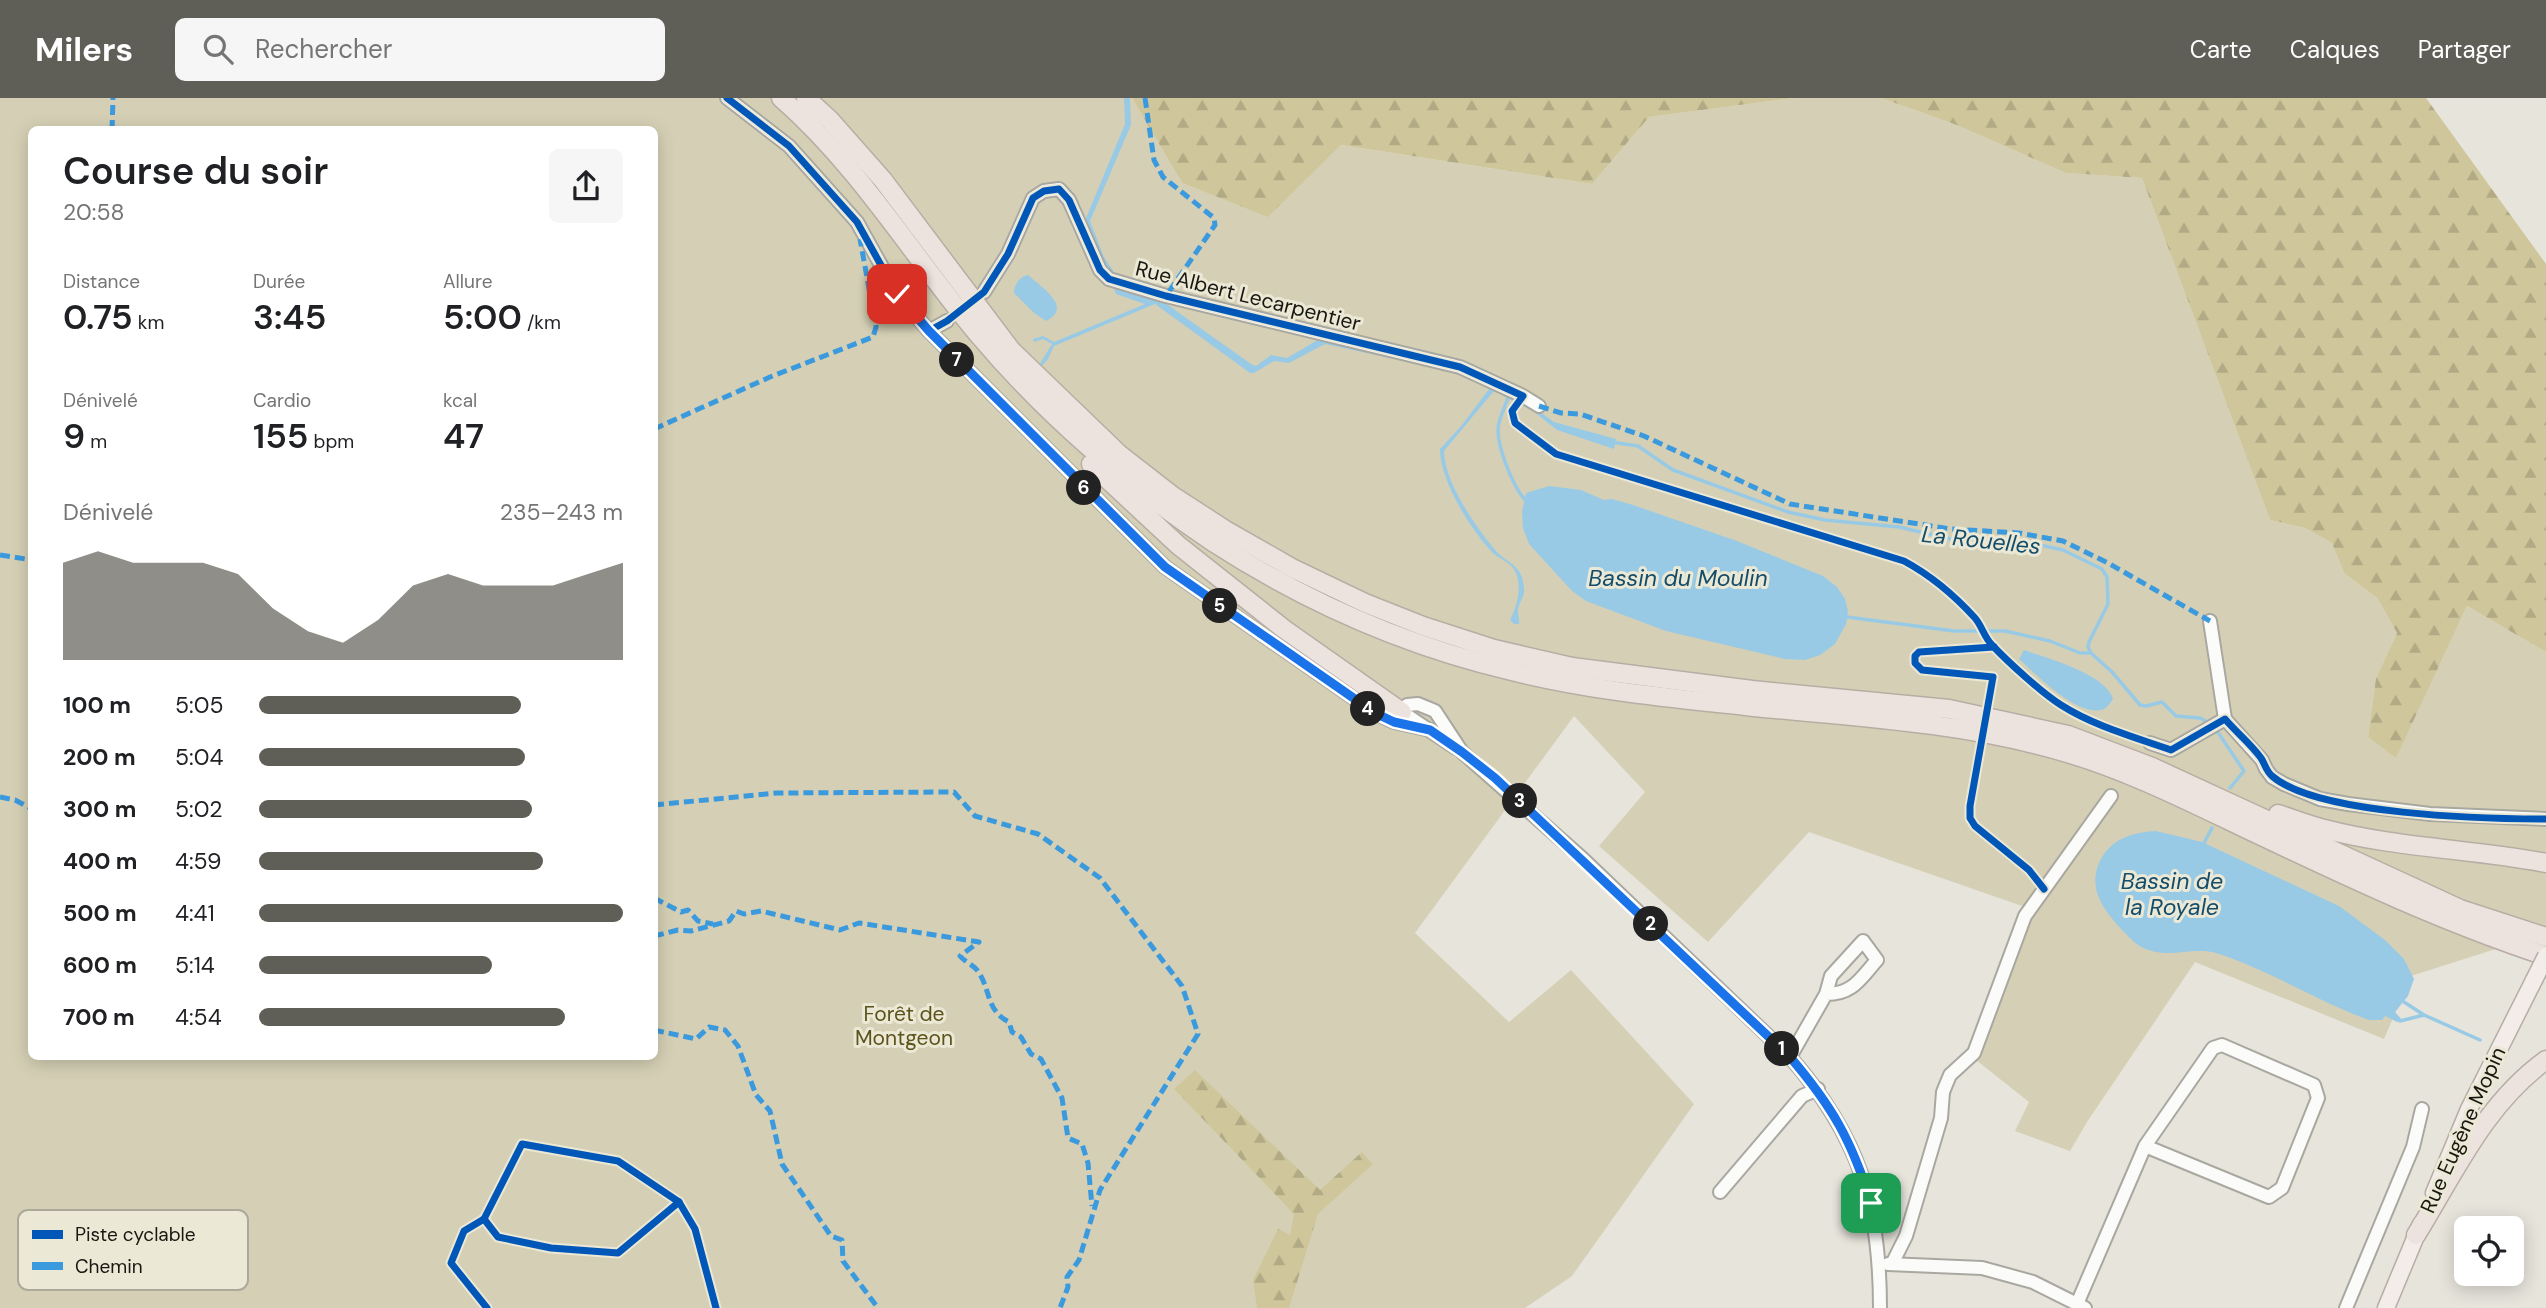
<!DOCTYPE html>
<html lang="fr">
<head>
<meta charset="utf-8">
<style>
  body { margin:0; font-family:"DM Sans",sans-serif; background:#f6f6f6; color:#202124; height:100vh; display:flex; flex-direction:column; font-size:26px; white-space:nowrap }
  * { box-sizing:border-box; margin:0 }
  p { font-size:23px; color:#757577 }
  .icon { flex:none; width:38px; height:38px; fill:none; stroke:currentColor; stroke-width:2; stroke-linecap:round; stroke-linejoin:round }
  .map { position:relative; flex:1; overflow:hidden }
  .sheet { position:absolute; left:28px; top:28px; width:630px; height:934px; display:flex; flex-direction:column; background:#fff; border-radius:10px; box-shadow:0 4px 18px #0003 }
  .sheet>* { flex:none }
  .controls { position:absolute; left:2454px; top:1118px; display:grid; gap:14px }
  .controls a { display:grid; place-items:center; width:70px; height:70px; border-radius:10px; background:#fff; box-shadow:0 4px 18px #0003; font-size:35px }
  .pin { position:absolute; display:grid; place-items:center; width:60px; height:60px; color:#fff; margin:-30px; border-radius:14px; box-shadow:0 4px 10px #0006 }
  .km { position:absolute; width:35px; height:35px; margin:-18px; border-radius:50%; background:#222; color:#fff; font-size:19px; line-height:35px; text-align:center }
  .round { display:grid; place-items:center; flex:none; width:74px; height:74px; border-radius:10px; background:#f6f6f6 }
  .head { display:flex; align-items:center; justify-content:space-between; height:119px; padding:0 35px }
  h1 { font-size:38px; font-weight:600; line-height:52px }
  .figures { display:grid; grid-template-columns:repeat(3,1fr); gap:10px; height:119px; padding:7px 35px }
  .figures div { display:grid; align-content:center }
  .figures b { font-size:35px; font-weight:600 }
  .figures small { font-size:19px; font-weight:400 }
  .figures p { font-size:19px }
  .chart { height:196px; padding:14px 35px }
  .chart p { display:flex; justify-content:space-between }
  .chart svg { width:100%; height:126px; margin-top:7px; fill:#605f57; opacity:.7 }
  ul { padding:0 35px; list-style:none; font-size:23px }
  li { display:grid; grid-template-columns:112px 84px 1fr; align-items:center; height:52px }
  li i { height:18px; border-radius:9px; background:#605f57 }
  header { display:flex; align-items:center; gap:42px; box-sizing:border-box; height:98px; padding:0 35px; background:#605f57; color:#fff }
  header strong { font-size:33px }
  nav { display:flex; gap:38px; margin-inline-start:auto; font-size:24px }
  .search { width:490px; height:63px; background:#f6f6f6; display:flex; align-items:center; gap:18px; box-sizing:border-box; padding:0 24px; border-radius:10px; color:#757577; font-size:26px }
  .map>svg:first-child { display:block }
  .green { fill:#d5d0b5; fill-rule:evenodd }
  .forest { fill:url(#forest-firs) }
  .water { fill:#98cae6 }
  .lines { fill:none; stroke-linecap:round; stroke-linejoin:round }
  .stream { stroke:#98cae6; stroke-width:3.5 }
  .minor-casing { stroke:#a9a8a0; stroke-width:16 }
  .major-casing { stroke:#b8ada4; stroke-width:19 }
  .highway-casing { stroke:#b8ada4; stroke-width:21 }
  .minor { stroke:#fbfbfa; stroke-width:12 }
  .major { stroke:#f3ede9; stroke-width:16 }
  .highway { stroke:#ede3de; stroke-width:18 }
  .major-bridge-casing { stroke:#b8ada4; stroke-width:19; stroke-linecap:butt }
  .major-bridge { stroke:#f3ede9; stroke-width:16 }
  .quiet { stroke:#3b9ade; stroke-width:5; stroke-dasharray:10 5; stroke-linecap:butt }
  .cycleway-casing { stroke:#ebe8d6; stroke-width:11 }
  .cycleway { stroke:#0057b8; stroke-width:7 }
  .route-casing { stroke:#fff; stroke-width:14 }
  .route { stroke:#1a73e8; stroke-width:9 }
  .labels { text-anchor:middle; stroke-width:6; stroke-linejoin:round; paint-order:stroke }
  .street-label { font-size:21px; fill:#181710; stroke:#ebe8d6 }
  .park-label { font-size:21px; fill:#5c531b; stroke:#ebe8d6 }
  .water-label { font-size:23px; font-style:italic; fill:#144d6a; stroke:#ebe8d6 }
  .key { fill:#ebe8d6; stroke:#aca99b; stroke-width:2 }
  .key-label { font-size:19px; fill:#181710 }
</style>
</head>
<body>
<header>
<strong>Milers</strong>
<div class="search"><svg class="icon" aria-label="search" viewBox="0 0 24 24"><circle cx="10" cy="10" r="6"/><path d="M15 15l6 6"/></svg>Rechercher</div>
<nav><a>Carte</a><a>Calques</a><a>Partager</a></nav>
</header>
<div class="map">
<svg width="2546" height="1210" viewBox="0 0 2546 1210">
  <defs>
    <pattern id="forest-firs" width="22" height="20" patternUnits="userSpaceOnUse" patternTransform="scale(1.75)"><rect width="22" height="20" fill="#cfc79b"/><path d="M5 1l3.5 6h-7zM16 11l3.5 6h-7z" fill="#b1aa84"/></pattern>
  </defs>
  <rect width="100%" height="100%" fill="#e6e4db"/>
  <path class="green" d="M0,0H1132L1182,85L1268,118L1341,47L1592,86L1649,19L1793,0H1881L1954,26L2066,75L2142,80L2270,422L2305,430L2332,445L2344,475L2377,500L2397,535L2376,580L2368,639L2396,659L2467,508L2546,554V835L2411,878L2384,941L2195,864L2087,1024L2070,1053L2015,1033L2029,1004L1971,958L2025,809L1809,734L1708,844L1599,748L1645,694L1574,618L1415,835L1509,924L1571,872L1694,1006L1572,1178L1525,1210H0ZM32,32H654V959H32Z"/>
  <g class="forest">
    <polygon points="1132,0 1793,0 1649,19 1592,86 1341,47 1268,119 1182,85"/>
    <polygon points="1881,0 2426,0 2546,166 2546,554 2467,508 2396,660 2368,639 2376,580 2397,535 2377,500 2344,475 2332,445 2305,430 2270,422 2142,80 2066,75 1954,26"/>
    <polygon points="1195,972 1320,1092 1362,1054 1373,1066 1318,1116 1289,1210 1257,1210 1253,1182 1278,1131 1290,1137 1294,1116 1174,991"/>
  </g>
  <g class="water">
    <polygon points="1124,0 1130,0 1131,27 1090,123 1104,159 1118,180 1109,178 1084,125 1125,26"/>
    <path d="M1028,177C1041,189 1074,209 1046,223L1034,215L1014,195C1014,187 1019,179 1028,177Z"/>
    <path d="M1112,184L1121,186L1124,193L1161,202L1251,266L1256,268L1271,257L1287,260L1321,240L1455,268L1523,302L1554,324L1616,341L1614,351L1557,332L1533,313L1494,293L1444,353C1444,384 1476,429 1496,453C1509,467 1522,466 1524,490C1525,498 1520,503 1518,511C1517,517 1520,520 1519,526H1514L1510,522C1517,508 1524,485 1513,470C1508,463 1497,460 1491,453C1470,430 1440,383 1440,351L1462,327L1489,291L1461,277L1445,272L1325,246L1289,265L1274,263L1254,275H1250L1155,206L1054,248L1048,261L1041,269L1039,267L1052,246L1043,241L1034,244L1033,241L1043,238L1054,244L1145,206L1116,196Z"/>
    <polygon points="1549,388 1581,392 1604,402 1612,401 1633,407 1737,443 1823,478 1837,489 1845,501 1848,513 1846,526 1835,546 1820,557 1805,562 1785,561 1666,533 1586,503 1572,493 1529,446 1523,430 1522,414 1526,395"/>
    <path d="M2024,552C2047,560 2106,576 2113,601C2110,605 2107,611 2101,612C2075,617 2037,577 2019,561Z"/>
    <path d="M2156,733L2202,744L2339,808L2385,842L2404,861L2414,881L2408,898L2395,914L2402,922L2397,924L2385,918L2382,922H2369C2317,903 2269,872 2216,855C2196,849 2172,859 2152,853C2138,850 2131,841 2122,832C2102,810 2084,786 2104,756C2116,739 2136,734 2156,733Z"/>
  </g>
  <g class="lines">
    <g class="stream">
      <path d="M1508,299C1506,307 1501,316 1499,325C1494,344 1513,388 1525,402"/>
      <polyline points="1611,344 1638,348 1673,372 1788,414 1825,422 1899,429 1951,441 2022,443 2063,452 2102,471 2107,479 2108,506 2089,544 2088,549 2091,555 2112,574 2140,607 2146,608 2162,604 2176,618 2200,620 2213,627 2244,673 2230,690"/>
      <polyline points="1847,519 1954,533 2005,533 2050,543 2080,555 2089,555"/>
      <polyline points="2204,745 2212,730"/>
      <polyline points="2404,904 2424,917 2480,942"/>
      <polyline points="2400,923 2424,917"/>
    </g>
    <defs>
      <g id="minor">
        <polyline points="727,0 789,48 857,124 897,196 929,233 1165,469 1375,615 1394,624 1430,632"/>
        <polyline points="984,194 1008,156 1033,100 1044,93 1059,91 1069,102 1100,172 1109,181 1166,198 1460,269 1523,298 1539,308"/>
        <polyline points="929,233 947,223"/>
        <polyline points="2210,523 2225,621 2262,662 2266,671 2272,679 2284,686 2320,701 2348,706 2430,716 2546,721"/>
        <polyline points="1402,614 1456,650"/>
        <path d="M1398,618L1407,607L1418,606L1435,613L1462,654L1583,761L1790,959C1859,1038 1880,1106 1880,1210"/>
        <polyline points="2150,645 2171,652 2225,621"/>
        <path d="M1790,959L1826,896L1831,878L1863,843L1877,862C1860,881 1853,896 1826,896"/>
        <polyline points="1720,1094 1802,998 1818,991"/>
        <polyline points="1888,1166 1982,1170 2033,1184 2085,1210"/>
        <polyline points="1892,1166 1906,1138 1941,1020 1943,994 1950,977 1974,955 2025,818 2111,698"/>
        <polyline points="2077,1206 2145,1048 2213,950 2222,947 2314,987 2318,1000 2282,1090 2269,1099 2145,1048"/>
        <polyline points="2346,1210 2413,1049 2422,1011"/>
      </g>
      <g id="major">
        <polyline points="2434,1095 2469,1011 2534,882"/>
        <polyline points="2386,1210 2421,1126"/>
      </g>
      <g id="highway">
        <path d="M781,0C858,67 912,157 977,235C1045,316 1125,385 1213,444C1304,503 1406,548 1512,573C1591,593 1673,600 1754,609C1856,619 1958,624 2057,652C2126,671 2190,704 2255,735C2352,781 2443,824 2546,858"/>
        <polyline points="806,0 830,22 883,82 1011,252 1119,356 1173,398 1227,433 1292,470 1365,505 1423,528 1494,551 1572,569 1752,592 1949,611 2068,637 2152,669 2460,811 2546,839"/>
        <polyline points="1091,366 1178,447 1284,531 1402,614"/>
        <path d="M2278,716C2293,721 2309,727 2324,731C2397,750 2473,751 2546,765"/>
        <path d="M2416,1137C2455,1074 2485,1006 2546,962"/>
      </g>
    </defs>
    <use href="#minor" class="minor-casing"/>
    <use href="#major" class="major-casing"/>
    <use href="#highway" class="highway-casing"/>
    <use href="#minor" class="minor"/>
    <use href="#major" class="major"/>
    <use href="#highway" class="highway"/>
    <defs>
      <polyline id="major-bridge" points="2534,882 2546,858"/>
    </defs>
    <use href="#major-bridge" class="major-bridge-casing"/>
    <use href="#major-bridge" class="major-bridge"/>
    <g class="quiet">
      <polyline points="1145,0 1154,62 1163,79 1214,120 1215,127 1166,198"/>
      <polyline points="112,32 113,0"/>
      <polyline points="1539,308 1561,315 1580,316 1644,338 1790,406 1951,431 2019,435 2063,443 2108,465 2210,523"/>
      <polyline points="654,331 770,279 873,239 876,229 860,141"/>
      <polyline points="0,457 32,462"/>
      <polyline points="0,699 15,702 32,711"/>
      <polyline points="654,707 777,695 954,694 975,718 1038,736 1100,780 1182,888 1198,936 1100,1092 1079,1162 1067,1179 1068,1189 1060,1210"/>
      <polyline points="654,800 681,814 688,812 698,823 713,826"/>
      <path d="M654,838L678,832L691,833L729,823L736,813L744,816L761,813L840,832L859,825L979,844L960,858C965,864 973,867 977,872C991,890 985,912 1009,924L1012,934L1021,939L1031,956L1041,961L1062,1000L1068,1040L1082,1046L1088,1065L1092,1108"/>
      <polyline points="654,932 696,941 709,929 725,932 738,948 756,997 770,1013 782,1066 831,1138 842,1142 843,1163 878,1210"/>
    </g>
    <defs>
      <g id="cycleway">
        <path d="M727,0L789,48L857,124L897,196L929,233L947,223L984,194L1008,156L1033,100L1044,93L1059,91L1069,102L1100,172L1109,181L1166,198L1460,269L1523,298L1512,313L1515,325L1556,356L1904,463C1930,477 1955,498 1975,520C1982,528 1984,539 1992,547C2008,564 2042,595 2061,607C2094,628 2134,639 2171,652L2225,621C2236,634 2251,646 2261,660C2265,666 2266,673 2272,678C2317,717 2485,721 2546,721"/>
        <polyline points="1994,549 1919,554 1915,558 1915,565 1922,572 1993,579 1970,708 1970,720 1975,728 2029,772 2044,791"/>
        <polyline points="484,1121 522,1046 618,1063 679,1104"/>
        <polyline points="487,1210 451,1165 464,1133 484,1121 498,1139 551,1150 618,1155 679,1104 695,1131 716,1210"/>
      </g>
    </defs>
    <use href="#cycleway" class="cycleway-casing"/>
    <use href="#cycleway" class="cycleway"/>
  </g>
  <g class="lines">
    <defs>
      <path id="route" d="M897,196L929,233L1165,469L1375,615L1394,624L1430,632L1462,654L1495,680L1790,959C1832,1008 1852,1043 1871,1105"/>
    </defs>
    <use href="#route" class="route-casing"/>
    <use href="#route" class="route"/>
  </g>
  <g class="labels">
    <g class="street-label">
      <text transform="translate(1248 198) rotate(14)" y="7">Rue Albert Lecarpentier</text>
      <text transform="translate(2463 1032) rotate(-66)" y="7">Rue Eugène Mopin</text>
    </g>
    <g class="park-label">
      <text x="904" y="923">Forêt de<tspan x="904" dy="24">Montgeon</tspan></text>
    </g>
    <g class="water-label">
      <text transform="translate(1981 442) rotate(6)" y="8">La Rouelles</text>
      <text x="1678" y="488">Bassin du Moulin</text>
      <text x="2172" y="791">Bassin de<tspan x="2172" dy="26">la Royale</tspan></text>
    </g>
  </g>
  <rect x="18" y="1112" width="230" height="80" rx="10" class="key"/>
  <rect x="32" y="1132" width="31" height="9" fill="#0057b8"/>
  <rect x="32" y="1164" width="31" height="8" fill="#3b9ade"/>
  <g class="key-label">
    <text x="75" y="1143">Piste cyclable</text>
    <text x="75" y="1175">Chemin</text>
  </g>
</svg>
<div class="controls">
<a><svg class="icon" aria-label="locate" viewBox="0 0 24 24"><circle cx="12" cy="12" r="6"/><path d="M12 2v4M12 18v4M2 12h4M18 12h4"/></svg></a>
</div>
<div class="pin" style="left:1871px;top:1105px;background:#1e9e55"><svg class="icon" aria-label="arrive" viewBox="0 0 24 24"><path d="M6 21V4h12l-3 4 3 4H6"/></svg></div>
<div class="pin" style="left:897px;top:196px;background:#d93025"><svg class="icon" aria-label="check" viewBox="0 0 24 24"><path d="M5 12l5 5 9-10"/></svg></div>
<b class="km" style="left:1782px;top:951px">1</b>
<b class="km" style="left:1651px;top:826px">2</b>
<b class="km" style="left:1520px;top:703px">3</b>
<b class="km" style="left:1368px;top:611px">4</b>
<b class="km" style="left:1220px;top:508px">5</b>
<b class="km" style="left:1084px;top:390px">6</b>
<b class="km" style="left:957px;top:262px">7</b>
<section class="sheet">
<div class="head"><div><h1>Course du soir</h1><p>20:58</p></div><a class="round"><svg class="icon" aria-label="share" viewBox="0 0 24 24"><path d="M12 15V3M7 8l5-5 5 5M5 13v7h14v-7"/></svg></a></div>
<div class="figures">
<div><p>Distance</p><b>0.75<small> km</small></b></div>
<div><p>Durée</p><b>3:45</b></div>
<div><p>Allure</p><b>5:00<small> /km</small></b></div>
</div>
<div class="figures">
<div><p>Dénivelé</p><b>9<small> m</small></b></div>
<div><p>Cardio</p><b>155<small> bpm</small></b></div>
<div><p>kcal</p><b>47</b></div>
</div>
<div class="chart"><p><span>Dénivelé</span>235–243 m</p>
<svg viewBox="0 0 160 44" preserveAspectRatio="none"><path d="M0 44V10L10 6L20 10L30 10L40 10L50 14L60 26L70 34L80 38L90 30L100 18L110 14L120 18L130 18L140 18L150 14L160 10V44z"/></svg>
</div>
<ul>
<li><b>100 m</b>5:05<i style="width:72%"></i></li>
<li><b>200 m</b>5:04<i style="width:73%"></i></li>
<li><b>300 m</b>5:02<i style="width:75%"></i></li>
<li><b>400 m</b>4:59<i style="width:78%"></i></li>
<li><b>500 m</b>4:41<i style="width:100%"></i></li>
<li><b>600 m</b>5:14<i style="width:64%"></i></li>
<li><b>700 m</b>4:54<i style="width:84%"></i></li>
</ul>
</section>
</div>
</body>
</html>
